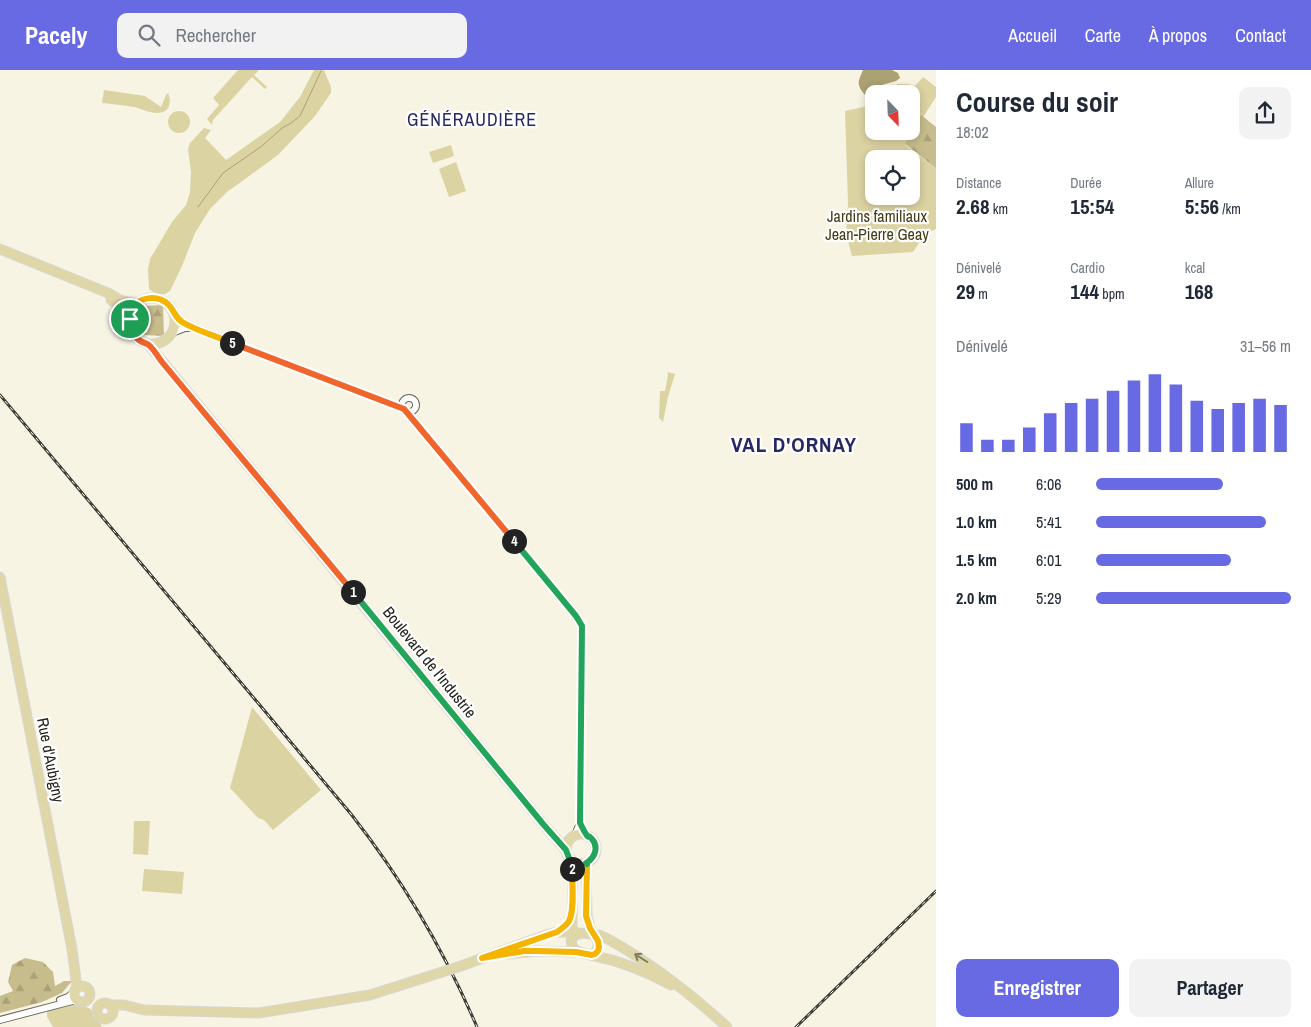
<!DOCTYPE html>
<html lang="fr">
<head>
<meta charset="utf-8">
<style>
  body { margin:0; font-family:"Archivo Narrow",sans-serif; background:#f2f2f3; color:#1f2937; height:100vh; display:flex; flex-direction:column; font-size:19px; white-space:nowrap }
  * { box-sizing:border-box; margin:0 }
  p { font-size:16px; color:#747a83 }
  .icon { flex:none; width:28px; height:28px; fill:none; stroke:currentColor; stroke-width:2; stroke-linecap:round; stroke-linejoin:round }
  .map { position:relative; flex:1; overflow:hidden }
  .sheet { display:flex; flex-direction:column; background:#fff; width:375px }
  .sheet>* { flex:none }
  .needle { width:32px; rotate:157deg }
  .tools { position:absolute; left:865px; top:15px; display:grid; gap:10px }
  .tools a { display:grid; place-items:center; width:55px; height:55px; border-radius:10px; background:#fff; box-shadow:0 2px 8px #0003; font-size:25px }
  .pin { position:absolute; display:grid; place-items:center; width:42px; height:42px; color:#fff; margin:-21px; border:2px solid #fff; border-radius:50%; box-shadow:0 1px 5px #0007 }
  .km { position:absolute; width:25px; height:25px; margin:-12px; border-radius:50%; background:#222; color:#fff; font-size:14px; line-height:25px; text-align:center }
  .round { display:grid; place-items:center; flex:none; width:52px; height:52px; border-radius:10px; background:#f2f2f3 }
  .summary { display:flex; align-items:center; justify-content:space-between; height:85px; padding:0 20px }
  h1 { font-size:28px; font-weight:700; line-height:38px }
  .metrics { display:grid; grid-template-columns:repeat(3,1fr); gap:8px; height:85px; padding:5px 20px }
  .metrics div { display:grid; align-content:center }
  .metrics b { font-size:21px; font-weight:700 }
  .metrics small { font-size:14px; font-weight:400 }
  .metrics p { font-size:14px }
  .chart { height:140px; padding:10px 20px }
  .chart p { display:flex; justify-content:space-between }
  .chart svg { width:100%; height:90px; margin-top:5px; stroke:#676ae3; stroke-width:6 }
  .primary-button { display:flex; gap:10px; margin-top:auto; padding:10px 20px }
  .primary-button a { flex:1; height:58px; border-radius:10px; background:#676ae3; color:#fff; font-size:20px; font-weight:700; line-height:58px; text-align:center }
  .primary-button a+a { background:#f2f2f3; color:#1f2937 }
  ul { padding:0 20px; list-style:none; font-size:16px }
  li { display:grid; grid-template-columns:80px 60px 1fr; align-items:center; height:38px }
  li i { height:12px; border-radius:6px; background:#676ae3 }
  header { display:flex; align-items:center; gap:30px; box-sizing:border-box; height:70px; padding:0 25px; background:#676ae3; color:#fff }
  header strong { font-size:24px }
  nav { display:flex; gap:28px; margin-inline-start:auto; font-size:18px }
  .search { width:350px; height:45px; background:#f2f2f3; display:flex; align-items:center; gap:12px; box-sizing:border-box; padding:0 18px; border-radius:10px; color:#747a83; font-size:19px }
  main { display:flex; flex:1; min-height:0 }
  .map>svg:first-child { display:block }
  .green { fill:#dcd3a3; fill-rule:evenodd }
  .forest { fill:url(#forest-firs) }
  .water { fill:#aba172 }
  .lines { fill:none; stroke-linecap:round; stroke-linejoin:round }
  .stream { stroke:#aba172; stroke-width:1 }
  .minor-casing { stroke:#6c695b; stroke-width:8 }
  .major-casing { stroke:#d7d7d6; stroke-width:11 }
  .minor { stroke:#fff; stroke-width:6 }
  .major { stroke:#e0d7a8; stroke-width:9 }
  .rail-casing { stroke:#3f3e36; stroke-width:3 }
  .rail { stroke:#fff; stroke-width:1; stroke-dasharray:4; stroke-linecap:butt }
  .major-bridge-casing { stroke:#d7d7d6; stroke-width:11; stroke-linecap:butt }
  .major-bridge { stroke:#e0d7a8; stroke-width:9 }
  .oneway { stroke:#827c62 }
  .split-1-casing { stroke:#fff; stroke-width:10 }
  .split-2-casing { stroke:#fff; stroke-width:10 }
  .split-3-casing { stroke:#fff; stroke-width:10 }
  .split-4-casing { stroke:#fff; stroke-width:10 }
  .split-5-casing { stroke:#fff; stroke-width:10 }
  .split-6-casing { stroke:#fff; stroke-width:10 }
  .split-1 { stroke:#f0652b; stroke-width:6 }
  .split-2 { stroke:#22a559; stroke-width:6 }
  .split-3 { stroke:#f5b400; stroke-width:6 }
  .split-4 { stroke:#22a559; stroke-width:6 }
  .split-5 { stroke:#f0652b; stroke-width:6 }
  .split-6 { stroke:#f5b400; stroke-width:6 }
  .labels { text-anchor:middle; stroke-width:4.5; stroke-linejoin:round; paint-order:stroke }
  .park-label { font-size:16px; fill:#433c15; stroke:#fff }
  .street-label { font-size:16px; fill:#23221c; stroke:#fff }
  .neighbourhood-label { font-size:18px; letter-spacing:1px; fill:#272862; stroke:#fff }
  .district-label { font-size:21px; font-weight:bold; letter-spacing:1px; fill:#272862; stroke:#fff }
</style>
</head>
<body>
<header>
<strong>Pacely</strong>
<div class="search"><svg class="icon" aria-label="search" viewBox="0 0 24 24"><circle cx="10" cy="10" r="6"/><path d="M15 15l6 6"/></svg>Rechercher</div>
<nav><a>Accueil</a><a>Carte</a><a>À propos</a><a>Contact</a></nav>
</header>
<main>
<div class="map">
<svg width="936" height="957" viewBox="0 0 936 957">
  <defs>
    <pattern id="forest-firs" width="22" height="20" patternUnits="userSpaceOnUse" patternTransform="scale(1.25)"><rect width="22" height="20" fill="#c6bc8c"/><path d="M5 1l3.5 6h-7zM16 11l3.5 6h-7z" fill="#aaa178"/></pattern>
  </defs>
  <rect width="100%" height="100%" fill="#f7f4e4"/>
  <g class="green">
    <polygon points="238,0 259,0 254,5 267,17 265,19 252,7 213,50 212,55 207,49 219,35 213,28"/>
    <polygon points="314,0 324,0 331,17 331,23 315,46 278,85 227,122 210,139 195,163 182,196 170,221 165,224 159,224 153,222 149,219 148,199 150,189 172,152 186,135 190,122 191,102 188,79 190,73 204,58 211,60 205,68 226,90 280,52 300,27"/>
    <path d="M923,7L936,17V27L905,75L936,98V159L925,164L913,182L852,186L846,164L848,134L845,41L868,36L874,31V61H911V24H885L892,21L897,14H908L915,16ZM874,89H911V126H874Z"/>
    <path d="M104,20L145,26L161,37L166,25L168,23C172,32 170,43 157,43C150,43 141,39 134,37C123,35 112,34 102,33Z"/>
    <circle cx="179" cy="52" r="11"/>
    <polygon points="451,75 454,86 433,93 429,82"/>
    <polygon points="456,92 466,121 449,127 439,99"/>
    <polygon points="667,302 675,304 668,327 663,352 659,348 660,321 665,321 668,305"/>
    <polygon points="252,637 321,720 273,760 264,750 258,748 230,718"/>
    <polygon points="134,751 150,751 148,785 133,784"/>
    <polygon points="144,799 184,802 182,824 142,821"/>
    <path d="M75,934C92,937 95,941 102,957H53L47,947V941Z"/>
  </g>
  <g class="forest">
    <polygon points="921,45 936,57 936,98 905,74"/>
    <polygon points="163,235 164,266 144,265 143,236"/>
    <polygon points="25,888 43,892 53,902 55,916 64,911 72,911 62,923 42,932 0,943 0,926 13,921 8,912 12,895"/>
  </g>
  <path class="water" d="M863,0H892L898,3L900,8L896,11L878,16L865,25C856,14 858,12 863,0Z"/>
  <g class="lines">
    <polyline class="stream" points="198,137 223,103 262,76 282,58 291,53 300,46 321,1"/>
    <defs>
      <g id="minor">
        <polyline points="175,246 183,252 195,258 403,339"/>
        <polyline points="172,263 185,258 191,258"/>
        <circle cx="409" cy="335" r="7"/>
        <polyline points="406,341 576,546 582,556 580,753 575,765"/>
        <polyline points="580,753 587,766"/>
        <polyline points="60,930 68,927 74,922"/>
        <polyline points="0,950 76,930"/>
      </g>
      <g id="major">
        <polyline points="0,179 108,223 120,230 136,234"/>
        <circle cx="152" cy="251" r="23"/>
        <polyline points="111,230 120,236 129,249"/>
        <polyline points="148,274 543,754 566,780"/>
        <polyline points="0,507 72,879 77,918"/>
        <circle cx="581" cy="779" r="15"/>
        <polyline points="586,793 587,846 590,858 594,865"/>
        <path d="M595,866L599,865L608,869C651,893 690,923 727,957"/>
        <path d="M571,870C577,861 585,863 594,865C599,870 599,875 597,881L591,885C570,881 570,878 572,857L573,792"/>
        <polyline points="507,884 537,881 576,882"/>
        <path d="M591,885C620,891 646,901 671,915"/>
        <polyline points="461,896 549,864 557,862 576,862"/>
        <circle cx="82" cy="924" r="8"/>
        <circle cx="105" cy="941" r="8"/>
        <polyline points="111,935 124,935 144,940 259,943 370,925 439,903"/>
      </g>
    </defs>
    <use href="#minor" class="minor-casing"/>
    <use href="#major" class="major-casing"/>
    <use href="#minor" class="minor"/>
    <use href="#major" class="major"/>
    <defs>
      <g id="rail">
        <path d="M0,325L351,744C402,809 444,880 477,957"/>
        <polyline points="796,957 936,821"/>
      </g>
    </defs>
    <use href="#rail" class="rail-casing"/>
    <use href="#rail" class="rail"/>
    <defs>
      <polyline id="major-bridge" points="439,903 461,896"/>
    </defs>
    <use href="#major-bridge" class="major-bridge-casing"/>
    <use href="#major-bridge" class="major-bridge"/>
  </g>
  <defs><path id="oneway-shaft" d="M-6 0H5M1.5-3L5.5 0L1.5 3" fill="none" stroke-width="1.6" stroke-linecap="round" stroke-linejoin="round" transform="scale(1.25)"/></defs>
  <use class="oneway" href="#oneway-shaft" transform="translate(641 888) rotate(-148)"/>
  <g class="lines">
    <defs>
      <path id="split-1" d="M130,249C129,258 132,265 139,270C143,273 147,273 150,276C155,281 158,287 162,292L353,522"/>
      <polyline id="split-2" points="353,522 543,754 566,780 569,788 572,792 572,799"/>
      <path id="split-3" d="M572,799C572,813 575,839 569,851C566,856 561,859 557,862L482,888L524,881H537L576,882L592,885L595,884L598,881L599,877L598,871L590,858L586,846L587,794"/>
      <path id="split-4" d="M514,471L576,546L582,556L580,753C582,756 583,760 586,764C590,770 586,763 592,769C599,777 595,788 586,793L587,794"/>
      <polyline id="split-5" points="232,273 404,339 514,471"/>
      <path id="split-6" d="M130,249C131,246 131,241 133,238C140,226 158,225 168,234C174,240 174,246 182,252C197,261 216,266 232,273"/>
    </defs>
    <use href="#split-1" class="split-1-casing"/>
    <use href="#split-2" class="split-2-casing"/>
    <use href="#split-3" class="split-3-casing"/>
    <use href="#split-4" class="split-4-casing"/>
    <use href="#split-5" class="split-5-casing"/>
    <use href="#split-6" class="split-6-casing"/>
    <use href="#split-1" class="split-1"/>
    <use href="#split-2" class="split-2"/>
    <use href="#split-3" class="split-3"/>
    <use href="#split-4" class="split-4"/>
    <use href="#split-5" class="split-5"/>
    <use href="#split-6" class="split-6"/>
  </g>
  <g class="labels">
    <g class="park-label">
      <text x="877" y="152">Jardins familiaux<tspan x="877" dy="18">Jean-Pierre Geay</tspan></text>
    </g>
    <g class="street-label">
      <text transform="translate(430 592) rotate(51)" y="6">Boulevard de l'Industrie</text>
      <text transform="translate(51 690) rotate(79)" y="6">Rue d'Aubigny</text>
    </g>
    <g class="neighbourhood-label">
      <text x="472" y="56">GÉNÉRAUDIÈRE</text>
    </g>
    <g class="district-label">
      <text x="794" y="382">VAL D'ORNAY</text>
    </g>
  </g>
</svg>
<div class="tools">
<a><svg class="needle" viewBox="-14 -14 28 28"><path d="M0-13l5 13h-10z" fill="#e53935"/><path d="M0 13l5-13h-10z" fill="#747a83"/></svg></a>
<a><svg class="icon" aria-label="locate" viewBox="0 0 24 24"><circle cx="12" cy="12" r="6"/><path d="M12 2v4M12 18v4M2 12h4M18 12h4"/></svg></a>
</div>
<div class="pin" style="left:130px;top:249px;background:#1e9e55"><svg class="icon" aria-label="arrive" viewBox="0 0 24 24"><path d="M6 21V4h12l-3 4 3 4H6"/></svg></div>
<b class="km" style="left:353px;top:522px">1</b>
<b class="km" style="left:572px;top:799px">2</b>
<b class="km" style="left:514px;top:471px">4</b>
<b class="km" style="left:232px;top:273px">5</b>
</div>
<section class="sheet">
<div class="summary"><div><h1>Course du soir</h1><p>18:02</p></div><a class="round"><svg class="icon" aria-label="share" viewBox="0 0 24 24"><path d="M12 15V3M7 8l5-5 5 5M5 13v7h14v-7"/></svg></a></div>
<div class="metrics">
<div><p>Distance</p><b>2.68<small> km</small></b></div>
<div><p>Durée</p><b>15:54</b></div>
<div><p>Allure</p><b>5:56<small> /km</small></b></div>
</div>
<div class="metrics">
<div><p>Dénivelé</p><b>29<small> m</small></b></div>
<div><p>Cardio</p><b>144<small> bpm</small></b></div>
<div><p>kcal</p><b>168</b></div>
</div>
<div class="chart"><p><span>Dénivelé</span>31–56 m</p>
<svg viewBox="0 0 160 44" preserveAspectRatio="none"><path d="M5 44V30M15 44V38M25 44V38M35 44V32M45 44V25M55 44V20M65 44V18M75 44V14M85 44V9M95 44V6M105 44V11M115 44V19M125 44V23M135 44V20M145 44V18M155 44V21"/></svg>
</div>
<ul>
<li><b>500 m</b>6:06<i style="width:65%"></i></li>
<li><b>1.0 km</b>5:41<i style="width:87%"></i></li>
<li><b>1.5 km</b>6:01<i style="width:69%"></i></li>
<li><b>2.0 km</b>5:29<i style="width:100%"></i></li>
</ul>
<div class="primary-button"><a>Enregistrer</a><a>Partager</a></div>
</section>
</main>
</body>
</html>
